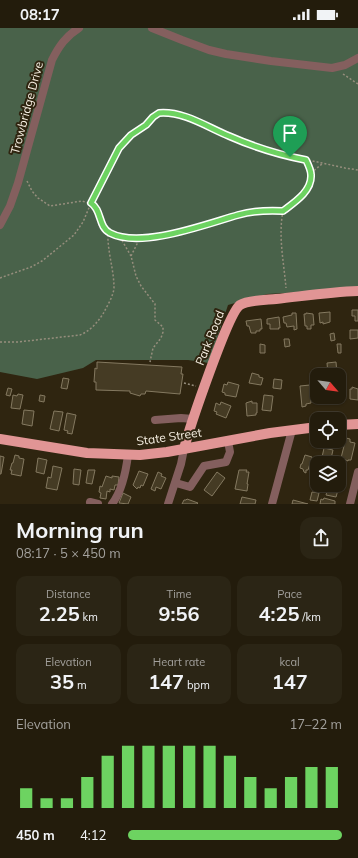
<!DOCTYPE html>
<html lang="en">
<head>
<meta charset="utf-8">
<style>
  body { margin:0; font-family:Mulish,sans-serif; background:#2b2515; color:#f1f3f6; height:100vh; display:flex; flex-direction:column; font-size:15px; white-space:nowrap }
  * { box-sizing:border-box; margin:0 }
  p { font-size:13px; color:#a3a19d }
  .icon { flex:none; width:22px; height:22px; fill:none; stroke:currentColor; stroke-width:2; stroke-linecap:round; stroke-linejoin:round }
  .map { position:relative; height:476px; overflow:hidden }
  .sheet { display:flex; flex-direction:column; background:#231c0c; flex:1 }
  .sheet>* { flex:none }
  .needle { width:26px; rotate:118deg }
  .tools { position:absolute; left:310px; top:340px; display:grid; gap:8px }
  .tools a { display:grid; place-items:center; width:36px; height:36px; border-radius:8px; background:#231c0c; box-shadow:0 1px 3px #0004,0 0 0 1px #403a2d; font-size:20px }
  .pin { position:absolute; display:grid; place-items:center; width:34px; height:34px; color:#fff; margin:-41px -17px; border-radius:50% 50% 50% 0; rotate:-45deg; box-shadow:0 0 4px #0007 }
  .pin .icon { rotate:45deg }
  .round { display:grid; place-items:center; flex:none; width:42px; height:42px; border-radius:12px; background:#2b2515 }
  .summary { display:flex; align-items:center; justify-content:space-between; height:68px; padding:0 16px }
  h1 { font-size:22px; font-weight:700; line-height:30px }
  .figures { display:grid; grid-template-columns:repeat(3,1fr); gap:6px; height:68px; padding:4px 16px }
  .figures div { display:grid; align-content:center; border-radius:10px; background:#2b2515; text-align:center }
  .figures b { font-size:20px; font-weight:700 }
  .figures small { font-size:11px; font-weight:400 }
  .figures p { font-size:11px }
  .chart { height:112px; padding:8px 16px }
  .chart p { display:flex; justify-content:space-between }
  .chart svg { width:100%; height:72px; margin-top:4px; stroke:#6dd361; stroke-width:6 }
  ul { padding:0 16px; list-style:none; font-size:13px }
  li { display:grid; grid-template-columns:64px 48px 1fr; align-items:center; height:30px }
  li i { height:10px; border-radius:5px; background:#6dd361 }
  .status { display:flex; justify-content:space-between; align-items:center; height:28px; padding:0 20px; background:#231c0c; direction:ltr }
  .status svg { height:11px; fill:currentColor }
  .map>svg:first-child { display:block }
  .forest { fill:#49624a }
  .building { fill:#453b24; stroke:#847960 }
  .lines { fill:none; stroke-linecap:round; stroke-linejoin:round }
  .path { stroke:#968e7d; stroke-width:1.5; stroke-dasharray:2 2; stroke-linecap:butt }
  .minor { stroke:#845f5e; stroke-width:8 }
  .major { stroke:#e19595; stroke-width:10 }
  .route-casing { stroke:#fff; stroke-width:8 }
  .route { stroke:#6dd361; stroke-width:5 }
  .labels { text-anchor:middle; stroke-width:4; stroke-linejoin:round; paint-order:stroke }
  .street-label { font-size:12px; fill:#f6efe2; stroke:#2f2510 }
</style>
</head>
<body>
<div class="status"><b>08:17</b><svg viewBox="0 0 49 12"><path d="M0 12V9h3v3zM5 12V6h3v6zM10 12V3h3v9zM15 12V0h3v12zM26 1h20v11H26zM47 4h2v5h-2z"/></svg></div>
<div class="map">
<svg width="358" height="476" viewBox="0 0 358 476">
  <rect width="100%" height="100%" fill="#2f2510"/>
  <polygon class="forest" points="0,0 358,0 358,261 267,266 228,277 209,335 188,332 96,332 83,340 37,351 0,344"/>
  <g class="building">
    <polygon points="352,282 358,282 358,293 355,293 355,288 352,288"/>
    <polygon points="330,284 330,294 323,296 323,294 320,295 319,285"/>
    <polygon points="292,285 296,285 297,301 294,302 294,298 287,299 286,295 284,295 283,289 292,287"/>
    <polygon points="306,285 313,286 314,297 311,297 311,301 307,301 307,298 305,298 304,286 306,286"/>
    <polygon points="279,289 280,300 278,300 279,301 270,301 270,296 267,296 267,291"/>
    <polygon points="261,291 262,301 260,301 260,303 256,303 256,305 251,305 249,298 247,298 246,293"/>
    <polygon points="350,302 358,302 358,310 350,311"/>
    <polygon points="334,305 335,312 331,313 330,306"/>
    <polygon points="284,311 289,311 290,318 285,319"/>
    <polygon points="260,316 265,317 265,325 260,325"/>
    <polygon points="337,316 341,316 341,325 338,325"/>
    <polygon points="97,334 182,339 181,346 183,346 180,366 146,363 145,366 141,366 140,368 130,365 130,363 96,362 96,354 94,354 95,340 97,341"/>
    <polygon points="336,334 337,346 328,346 327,335"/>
    <polygon points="252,345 259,347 259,349 263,350 261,357 249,355"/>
    <polygon points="63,350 69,351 67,361 61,360"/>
    <polygon points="274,351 282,352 281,361 273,360"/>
    <polygon points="339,352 345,353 345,372 336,372 336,369 339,369"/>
    <polygon points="228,354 239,357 236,369 225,367 225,365 222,364 224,356 227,357"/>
    <polygon points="310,357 311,375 306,376 306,378 302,379 300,358"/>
    <polygon points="352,359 358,361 358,372 350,371 350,361 352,361"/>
    <polygon points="8,360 12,361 10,368 6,367"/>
    <polygon points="18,366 23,367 20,381 11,380 13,367 17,368"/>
    <polygon points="40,367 45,368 44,374 39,373"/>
    <polygon points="264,367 273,368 271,383 262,382"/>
    <polygon points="252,373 252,375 257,375 257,385 256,385 256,387 247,388 246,375"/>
    <polygon points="221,374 231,378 226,390 216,386 217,384 214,383 216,375 220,377"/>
    <polygon points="24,382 34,383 32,398 22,396"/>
    <polygon points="54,383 63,384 59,403 50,401"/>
    <polygon points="67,385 76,387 72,406 67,405 68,403 64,402"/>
    <polygon points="346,410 350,411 350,414 355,415 351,432 348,432 348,433 341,430"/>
    <polygon points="324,420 333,422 330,435 321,434"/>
    <polygon points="15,427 19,428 19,430 24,431 21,448 11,446 12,442 10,442 12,435 13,435"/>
    <polygon points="305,427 312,429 308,442 306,442 306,445 304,444 303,441 300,440 301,436 302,436"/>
    <polygon points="0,428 4,429 1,446 0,446"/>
    <polygon points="38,430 47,432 44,446 36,444"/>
    <polygon points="53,438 62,440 57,462 46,460 48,449 51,450"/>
    <polygon points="74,441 81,442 79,457 73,456"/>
    <polygon points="88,442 95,442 92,456 86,455"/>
    <polygon points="239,442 247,442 246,444 249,444 247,456 248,456 247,463 235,461"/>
    <polygon points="139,443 148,446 143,458 141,457 140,460 138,459 137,461 133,457"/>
    <polygon points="312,443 317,444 317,453 310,451"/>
    <polygon points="158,444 162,446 161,448 166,450 161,461 156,459 155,463 151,461"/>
    <polygon points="217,444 225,450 212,468 204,462"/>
    <polygon points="106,448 112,450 112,448 119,449 118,457 115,457 114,462 110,461 110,464 107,463 106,471 100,470 101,465 99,464 100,458 102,459"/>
    <polygon points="328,460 338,462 336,469 326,467"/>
    <polygon points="312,464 319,465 317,473 310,472"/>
    <polygon points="123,465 131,469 128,476 119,475"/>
    <polygon points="242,469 256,472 255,476 240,476"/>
    <polygon points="324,470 335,473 335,476 320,476 321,471 323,472"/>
    <polygon points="187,471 198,475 197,476 182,476 184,472 186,472"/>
    <polygon points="293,472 308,476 292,476"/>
  </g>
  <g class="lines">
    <g class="path">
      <polyline points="343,46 358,56"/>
      <polyline points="311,145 322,136"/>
      <path d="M27,153L32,163L38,170L50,178L82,173L94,177C99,185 99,198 107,204C135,223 208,196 238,187C253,183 268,182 283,183C295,174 312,163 311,147C311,142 307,136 307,132"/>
      <path d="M283,183C278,208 284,235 286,260"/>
      <polyline points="120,209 131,228 136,248 141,258 155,276 155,292 163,299 163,304 161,310 153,320 150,334"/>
      <polyline points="131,228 140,210"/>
      <polyline points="0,250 31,239 42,233 74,207 83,194 91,175 119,120 131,107 145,97 153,89 159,85 180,88 191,91 230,109 276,125 345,140 358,142"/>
      <path d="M0,314H18L80,307C90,303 97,295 103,286C107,278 113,269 114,260C114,241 107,223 108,204"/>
      <polyline points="184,355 196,358"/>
    </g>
    <g class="minor">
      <polyline points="152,0 182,12 209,22 226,26 271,33 332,40 345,37 358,30"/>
      <path d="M0,197L10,178L18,155L52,32C59,18 66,8 79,0"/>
      <polyline points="155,392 181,390 193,391"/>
      <polyline points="176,455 190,459 204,438 226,434 230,424 228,413"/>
      <polyline points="90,474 98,476"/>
      <path d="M112,476C122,463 126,443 128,427"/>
      <polyline points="168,476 181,436 184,421"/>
      <polyline points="272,476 292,402"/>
      <polyline points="350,476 358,444"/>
    </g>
    <g class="major">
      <polyline points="339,397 358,396"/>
      <polyline points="0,411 87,425 140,427 167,424 270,405 317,399"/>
      <path d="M184,421C189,401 228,285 240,277C248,272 267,272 276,271C304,268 330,264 358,263"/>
    </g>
  </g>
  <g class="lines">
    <defs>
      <path id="route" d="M159,85C184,83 207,99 229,108C254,119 280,127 306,132C308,136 311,142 311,147C312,163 295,174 283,183C268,182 253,183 238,187C206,196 141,221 110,205C98,199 102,182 91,175L119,120L131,107L146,97L153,89Z"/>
    </defs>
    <use href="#route" class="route-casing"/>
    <use href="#route" class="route"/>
  </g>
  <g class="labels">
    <g class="street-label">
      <text transform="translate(27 80) rotate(-75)" y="4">Trowbridge Drive</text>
      <text transform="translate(210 310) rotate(-68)" y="4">Park Road</text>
      <text transform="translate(169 409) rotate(-8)" y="4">State Street</text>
    </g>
  </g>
</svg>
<div class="tools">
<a><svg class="needle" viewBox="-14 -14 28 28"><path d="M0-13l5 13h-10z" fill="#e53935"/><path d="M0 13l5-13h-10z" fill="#a3a19d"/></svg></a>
<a><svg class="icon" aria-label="locate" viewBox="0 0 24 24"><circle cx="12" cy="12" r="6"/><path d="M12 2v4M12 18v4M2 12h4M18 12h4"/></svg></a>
<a><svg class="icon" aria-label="layers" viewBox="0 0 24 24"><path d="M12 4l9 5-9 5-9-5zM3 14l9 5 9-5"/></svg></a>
</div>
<div class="pin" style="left:290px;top:129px;background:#1e9e55"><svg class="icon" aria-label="arrive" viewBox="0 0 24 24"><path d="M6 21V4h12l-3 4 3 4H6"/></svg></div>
</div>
<section class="sheet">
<div class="summary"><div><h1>Morning run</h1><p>08:17 · 5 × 450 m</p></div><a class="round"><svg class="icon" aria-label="share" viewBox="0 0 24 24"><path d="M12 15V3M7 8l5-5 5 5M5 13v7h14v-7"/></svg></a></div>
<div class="figures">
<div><p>Distance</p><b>2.25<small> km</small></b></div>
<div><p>Time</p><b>9:56</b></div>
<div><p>Pace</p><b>4:25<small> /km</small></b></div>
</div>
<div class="figures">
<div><p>Elevation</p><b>35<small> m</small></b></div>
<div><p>Heart rate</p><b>147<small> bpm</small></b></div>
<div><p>kcal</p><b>147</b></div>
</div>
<div class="chart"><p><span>Elevation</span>17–22 m</p>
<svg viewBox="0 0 160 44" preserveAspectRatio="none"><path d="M5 44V32M15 44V38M25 44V38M35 44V25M45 44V12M55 44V6M65 44V6M75 44V6M85 44V6M95 44V6M105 44V12M115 44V25M125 44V32M135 44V25M145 44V19M155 44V19"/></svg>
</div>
<ul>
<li><b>450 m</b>4:12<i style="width:100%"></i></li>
</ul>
</section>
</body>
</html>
